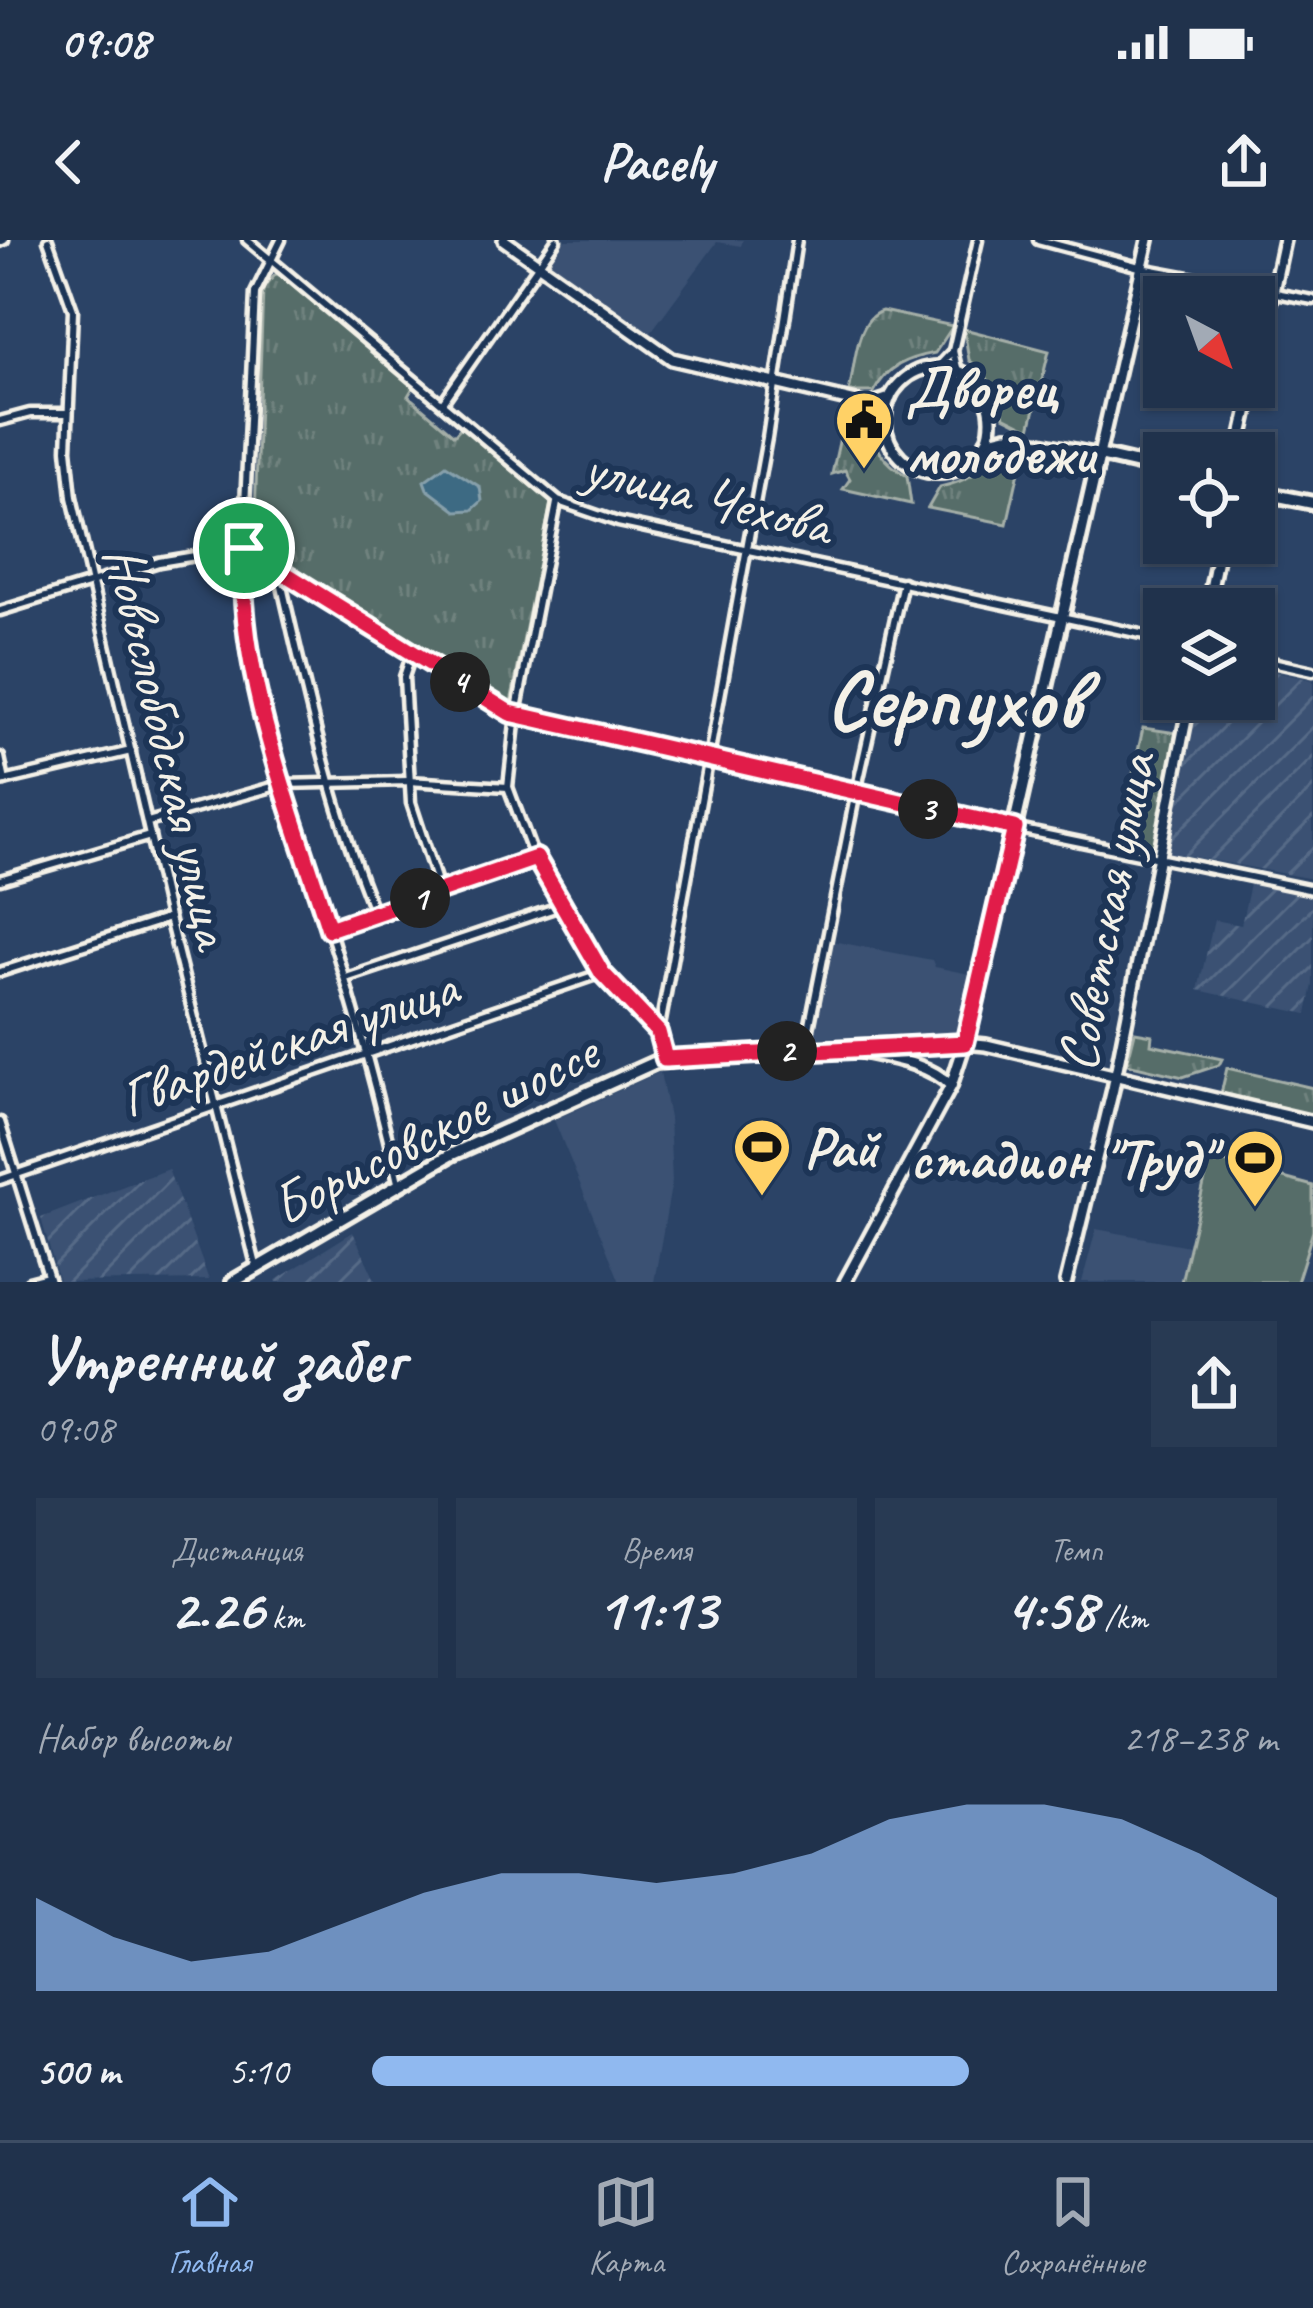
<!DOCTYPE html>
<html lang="ru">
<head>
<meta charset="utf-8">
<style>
  body { margin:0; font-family:Caveat,sans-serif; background:#283a53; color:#f1f3f6; height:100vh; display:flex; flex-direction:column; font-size:45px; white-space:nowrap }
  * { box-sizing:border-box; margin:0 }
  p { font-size:39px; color:#a2aab5 }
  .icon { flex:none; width:66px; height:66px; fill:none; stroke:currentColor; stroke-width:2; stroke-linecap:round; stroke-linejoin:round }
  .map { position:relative; height:1042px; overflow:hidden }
  .drawer { display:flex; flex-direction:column; background:#20324c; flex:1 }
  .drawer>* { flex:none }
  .needle { width:78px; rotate:139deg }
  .tools { position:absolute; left:1143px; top:36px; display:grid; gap:24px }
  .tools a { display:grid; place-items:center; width:132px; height:132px; border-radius:0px; background:#20324c; box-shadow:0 3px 9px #0004,0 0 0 3px #3d4d64; font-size:60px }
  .pin { position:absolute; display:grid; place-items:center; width:102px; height:102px; color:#fff; margin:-51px; border:6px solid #fff; border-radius:50%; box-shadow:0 3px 12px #0007 }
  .km { position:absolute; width:60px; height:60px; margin:-30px; border-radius:50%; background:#222; color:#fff; font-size:33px; line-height:60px; text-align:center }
  .round { display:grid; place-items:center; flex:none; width:126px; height:126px; border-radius:0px; background:#283a53 }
  .headline { display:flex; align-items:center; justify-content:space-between; height:204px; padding:0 36px }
  h1 { font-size:66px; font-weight:600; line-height:90px }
  .stats { display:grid; grid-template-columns:repeat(3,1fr); gap:18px; height:204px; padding:12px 36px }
  .stats div { display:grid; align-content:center; border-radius:0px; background:#283a53; text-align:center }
  .stats b { font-size:60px; font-weight:600 }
  .stats small { font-size:33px; font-weight:400 }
  .stats p { font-size:33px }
  .chart { height:336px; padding:24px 36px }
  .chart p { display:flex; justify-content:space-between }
  .chart svg { width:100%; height:216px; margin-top:12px; fill:#90b9f0; opacity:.7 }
  ul { padding:0 36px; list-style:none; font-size:39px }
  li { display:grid; grid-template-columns:192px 144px 1fr; align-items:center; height:90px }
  li i { height:30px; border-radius:15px; background:#90b9f0 }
  .status { display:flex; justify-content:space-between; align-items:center; height:84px; padding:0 60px; background:#20324c; direction:ltr }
  .status svg { height:33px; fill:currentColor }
  header { display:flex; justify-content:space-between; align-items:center; height:156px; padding:0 36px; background:#20324c; font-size:54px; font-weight:600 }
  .tab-bar { display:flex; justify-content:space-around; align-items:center; height:168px; border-top:3px solid #3d4d64; background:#20324c; font-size:33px; color:#a2aab5 }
  .tab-bar a { display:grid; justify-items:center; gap:6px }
  .tab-bar .current { color:#90b9f0 }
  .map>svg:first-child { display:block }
  .built { fill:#3a5173 }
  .industrial { fill:url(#industrial-furrows) }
  .green { fill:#566d69; stroke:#a5afa8; stroke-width:3 }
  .park { fill:url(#park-tufts); stroke:#a5afa8; stroke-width:3 }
  .water { fill:#3e6a83; stroke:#87a0ab; stroke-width:3 }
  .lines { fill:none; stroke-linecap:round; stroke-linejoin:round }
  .street-casing { stroke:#f4f1e8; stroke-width:15 }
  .secondary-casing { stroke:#f4f1e8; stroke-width:18 }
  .primary-casing { stroke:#f4f1e8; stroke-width:20 }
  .street { stroke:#1d3557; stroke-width:6 }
  .secondary { stroke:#1d3557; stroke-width:9 }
  .primary { stroke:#1d3557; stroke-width:10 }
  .route-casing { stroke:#fff; stroke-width:24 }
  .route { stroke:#e11d48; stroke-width:15 }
  .labels { text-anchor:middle; stroke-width:12; stroke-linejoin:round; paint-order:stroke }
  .poi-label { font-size:57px; font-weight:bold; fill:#f4f1e8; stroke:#1d3557; text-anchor:start }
  .street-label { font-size:57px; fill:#f4f1e8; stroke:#1d3557 }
  .town-label { font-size:81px; font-weight:bold; fill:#f4f1e8; stroke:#1d3557 }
</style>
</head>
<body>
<div class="status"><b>09:08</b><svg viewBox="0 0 49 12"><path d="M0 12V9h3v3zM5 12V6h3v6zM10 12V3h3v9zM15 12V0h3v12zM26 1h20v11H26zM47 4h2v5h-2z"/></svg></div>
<header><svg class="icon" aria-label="back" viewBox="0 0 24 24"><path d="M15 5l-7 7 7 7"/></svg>Pacely<svg class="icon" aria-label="share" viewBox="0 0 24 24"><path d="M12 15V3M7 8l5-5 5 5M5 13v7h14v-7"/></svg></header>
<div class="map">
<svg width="1313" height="1042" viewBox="0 0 1313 1042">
  <defs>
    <pattern id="industrial-furrows" width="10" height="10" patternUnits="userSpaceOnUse" patternTransform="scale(3)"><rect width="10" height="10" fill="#3a5173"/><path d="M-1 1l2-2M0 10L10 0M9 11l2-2" fill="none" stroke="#576a87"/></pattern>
    <pattern id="park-tufts" width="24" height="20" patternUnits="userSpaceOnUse" patternTransform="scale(3)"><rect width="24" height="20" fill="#566d69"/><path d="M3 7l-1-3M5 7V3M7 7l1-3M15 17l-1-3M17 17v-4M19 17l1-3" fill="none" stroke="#6f827e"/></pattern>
  </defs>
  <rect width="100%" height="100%" fill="#2b4366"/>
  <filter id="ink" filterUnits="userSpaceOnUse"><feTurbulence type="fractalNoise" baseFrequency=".00833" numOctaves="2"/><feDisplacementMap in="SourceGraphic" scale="24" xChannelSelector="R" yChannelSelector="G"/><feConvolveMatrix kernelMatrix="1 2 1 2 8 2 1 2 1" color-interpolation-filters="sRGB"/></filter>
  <g filter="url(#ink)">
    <g class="built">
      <polygon points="565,0 743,0 741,6 717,2 648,96 553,26 551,21"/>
      <polygon points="832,701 932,720 935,727 974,735 954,794 812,803"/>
      <polygon points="660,832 669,878 672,941 654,1042 620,1042 554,880"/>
      <polygon points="1096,989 1189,1006 1181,1042 1082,1042"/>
    </g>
    <g class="industrial">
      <polygon points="1254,427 1313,440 1313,639 1167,612 1196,459 1254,459"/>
      <polygon points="1250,644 1313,658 1313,745 1307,774 1198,750 1214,680 1241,685"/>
      <polygon points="168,929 209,1040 59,1042 41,978"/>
      <polygon points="353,992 376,1042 277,1042 276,1040"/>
    </g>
    <polygon class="green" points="1210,918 1313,946 1313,991 1297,1042 1181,1042"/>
    <g class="park">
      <polygon points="277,33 414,146 408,156 454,195 463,185 551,263 510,467 254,305 263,48"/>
      <path d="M882,71L953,86L935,113C907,118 887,126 874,152H849C855,127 855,79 882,71Z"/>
      <path d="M964,89L1049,111L1030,189L1004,176C998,151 988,136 969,120Z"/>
      <path d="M846,170L870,180C874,208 883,222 907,236L911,264L843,249L850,239L845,230L832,234Z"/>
      <path d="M997,209H1024L1007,284L928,268L940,247C967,241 981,232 997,209Z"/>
      <polygon points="1143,488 1177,493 1153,610 1118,603"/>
      <polygon points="1135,792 1152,795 1151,804 1222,819 1219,825 1183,837 1127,824"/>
      <polygon points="1227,828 1313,848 1313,876 1221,854"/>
    </g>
    <polygon class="water" points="446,225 480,247 482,261 472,270 456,271 427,249 424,241"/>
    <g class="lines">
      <defs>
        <g id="street">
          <polyline points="48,0 73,70 67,209 72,257 169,678 256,1025"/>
          <polyline points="247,0 558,261 618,282 1164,399"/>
          <path d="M281,0L255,53L242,330C249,456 293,575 331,694C357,777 379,858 398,942"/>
          <polyline points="1038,0 1147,29 1313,60"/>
          <polyline points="0,2 4,0"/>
          <polyline points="938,127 953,111"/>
          <polyline points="958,132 953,111 978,0"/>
          <polyline points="443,162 556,0"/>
          <polyline points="0,181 30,173 68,173"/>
          <polyline points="557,263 516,474 508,547 531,609 602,733 659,792 665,819"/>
          <path d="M285,334L281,342C307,454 331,567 375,674"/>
          <polyline points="0,371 159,322 244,308 510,473 999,585 1313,650"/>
          <polyline points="412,413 404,437 411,563 440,651"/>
          <polyline points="1254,418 1313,431"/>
          <polyline points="0,517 5,541"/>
          <polyline points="0,542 131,511"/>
          <polyline points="148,582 283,544 408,541 508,547"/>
          <polyline points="0,640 150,596"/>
          <polyline points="330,689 536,618"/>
          <polyline points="0,732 169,678"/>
          <polyline points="346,738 564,665"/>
          <polyline points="659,792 767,198 797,0"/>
          <polyline points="805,809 856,552 903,342"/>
          <polyline points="0,882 50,1042"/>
          <polyline points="0,940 602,733"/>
          <polyline points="29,1042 48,1037"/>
        </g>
        <g id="secondary">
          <polyline points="504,0 672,119 869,165 890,158"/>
          <circle cx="938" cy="180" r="53"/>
          <polyline points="1254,140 1284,0"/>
          <polyline points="986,201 1007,196 1099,215 1148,0"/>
          <polyline points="1238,213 1253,147"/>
          <polyline points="1207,369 1220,303"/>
          <path d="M853,810C884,817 928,822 951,846"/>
          <polyline points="845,1042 951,846 965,803 986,805 1313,882"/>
          <polyline points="1066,1042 1113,849 1190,459"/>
        </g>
        <g id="primary">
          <polyline points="1254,251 1313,263"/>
          <polyline points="233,1042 450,915 656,822 775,811 965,803 1099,215 1164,230"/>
        </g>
      </defs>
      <use href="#street" class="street-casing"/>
      <use href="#secondary" class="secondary-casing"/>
      <use href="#primary" class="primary-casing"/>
      <use href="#street" class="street"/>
      <use href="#secondary" class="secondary"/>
      <use href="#primary" class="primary"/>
    </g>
  </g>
  <g class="lines" filter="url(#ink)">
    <defs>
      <path id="route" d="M244,308L510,473L1015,588L965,803L665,819L658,792L602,733L536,618L329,689C293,574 235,431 244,308Z"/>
    </defs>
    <use href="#route" class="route-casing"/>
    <use href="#route" class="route"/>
  </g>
  <defs>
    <symbol id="civic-pin" viewBox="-11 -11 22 30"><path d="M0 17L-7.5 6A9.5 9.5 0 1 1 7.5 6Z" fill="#ffd166" stroke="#1d3557"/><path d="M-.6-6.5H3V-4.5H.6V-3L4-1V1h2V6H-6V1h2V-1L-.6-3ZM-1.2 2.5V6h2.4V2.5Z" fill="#111"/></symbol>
    <symbol id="stadium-pin" viewBox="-11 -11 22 30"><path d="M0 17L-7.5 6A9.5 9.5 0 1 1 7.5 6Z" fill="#ffd166" stroke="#1d3557"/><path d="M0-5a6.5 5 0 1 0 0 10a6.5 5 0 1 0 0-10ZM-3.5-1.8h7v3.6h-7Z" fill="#111"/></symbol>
  </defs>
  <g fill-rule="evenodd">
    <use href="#civic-pin" x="831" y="147" width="66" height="90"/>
    <use href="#stadium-pin" x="729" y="874" width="66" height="90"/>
    <use href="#stadium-pin" x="1222" y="885" width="66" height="90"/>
  </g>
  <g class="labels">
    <g class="poi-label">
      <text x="906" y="167">Дворец<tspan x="906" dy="66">молодежи</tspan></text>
      <text x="804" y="927">Рай</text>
      <text x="1213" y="938" text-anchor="end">стадион "Труд"</text>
    </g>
    <g class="street-label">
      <text transform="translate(708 255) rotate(14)" y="20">улица Чехова</text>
      <text transform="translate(170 506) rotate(77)" y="20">Новослободская улица</text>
      <text transform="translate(1105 672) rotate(-79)" y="20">Советская улица</text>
      <text transform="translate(288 801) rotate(-19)" y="20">Гвардейская улица</text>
      <text transform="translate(434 888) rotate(-27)" y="20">Борисовское шоссе</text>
    </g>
    <g class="town-label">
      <text x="955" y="487">Серпухов</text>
    </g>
  </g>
</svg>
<div class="tools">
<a><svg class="needle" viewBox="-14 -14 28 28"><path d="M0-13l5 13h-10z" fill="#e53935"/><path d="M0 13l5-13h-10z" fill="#a2aab5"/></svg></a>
<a><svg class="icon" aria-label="locate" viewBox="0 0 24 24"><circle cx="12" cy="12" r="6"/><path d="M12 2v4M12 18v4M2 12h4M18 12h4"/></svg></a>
<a><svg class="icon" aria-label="layers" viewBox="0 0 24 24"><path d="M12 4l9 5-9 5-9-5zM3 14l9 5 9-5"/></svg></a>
</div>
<div class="pin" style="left:244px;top:308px;background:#1e9e55"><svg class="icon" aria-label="arrive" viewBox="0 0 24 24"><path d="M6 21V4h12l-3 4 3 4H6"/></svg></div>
<b class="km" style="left:420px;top:658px">1</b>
<b class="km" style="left:787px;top:811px">2</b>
<b class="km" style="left:928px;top:569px">3</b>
<b class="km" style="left:460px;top:442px">4</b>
</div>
<section class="drawer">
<div class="headline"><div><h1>Утренний забег</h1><p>09:08</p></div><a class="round"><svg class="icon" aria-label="share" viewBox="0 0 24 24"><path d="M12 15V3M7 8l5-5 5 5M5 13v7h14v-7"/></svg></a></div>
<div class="stats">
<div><p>Дистанция</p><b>2.26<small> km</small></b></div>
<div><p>Время</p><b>11:13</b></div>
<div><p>Темп</p><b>4:58<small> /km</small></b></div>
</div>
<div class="chart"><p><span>Набор высоты</span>218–238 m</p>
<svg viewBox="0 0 160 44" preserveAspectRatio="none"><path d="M0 44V25L10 33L20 38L30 36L40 30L50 24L60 20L70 20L80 22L90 20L100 16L110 9L120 6L130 6L140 9L150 16L160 25V44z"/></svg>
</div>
<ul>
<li><b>500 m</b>5:10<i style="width:66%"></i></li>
</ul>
</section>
<nav class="tab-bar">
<a class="current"><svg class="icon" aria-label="home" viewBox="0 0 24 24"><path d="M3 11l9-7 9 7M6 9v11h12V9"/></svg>Главная</a>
<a><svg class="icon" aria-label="map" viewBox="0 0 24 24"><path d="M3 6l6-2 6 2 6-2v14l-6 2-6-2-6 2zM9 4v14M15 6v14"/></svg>Карта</a>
<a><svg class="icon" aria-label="saved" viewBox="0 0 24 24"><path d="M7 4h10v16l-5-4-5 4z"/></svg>Сохранённые</a>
</nav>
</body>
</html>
